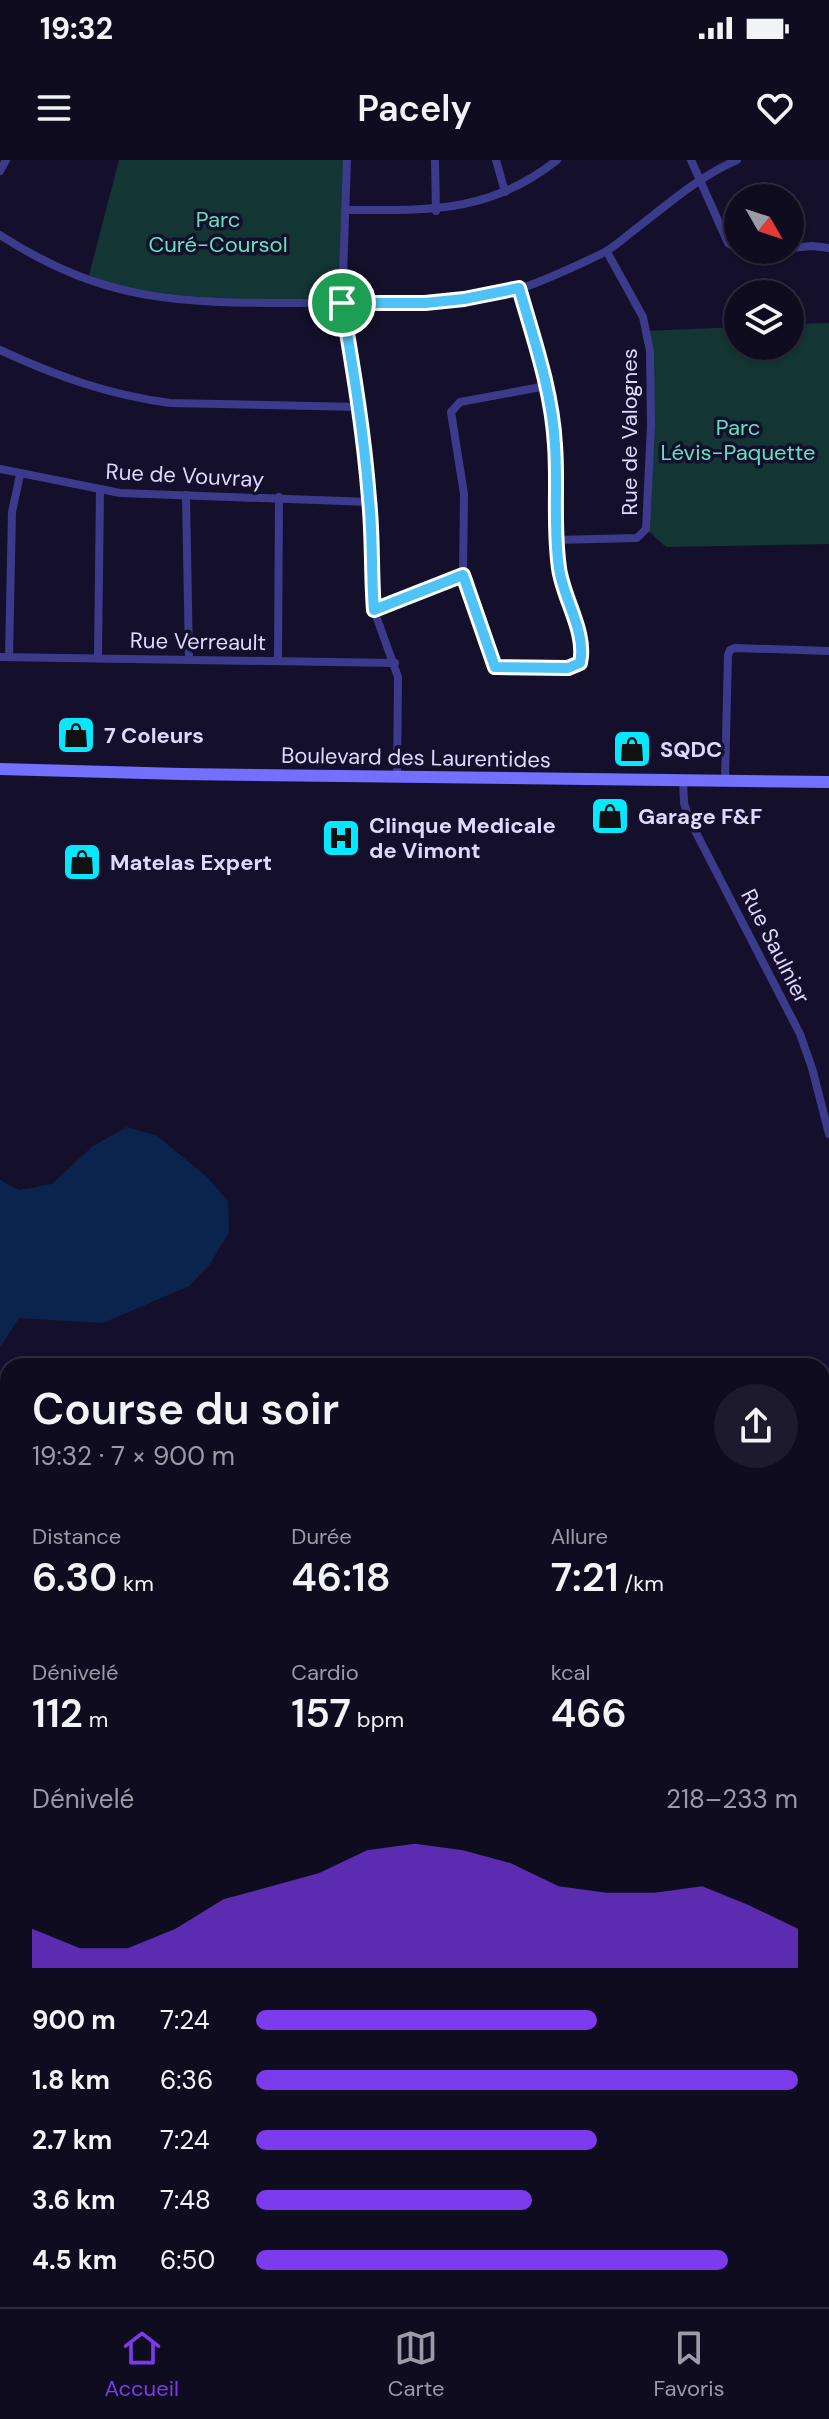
<!DOCTYPE html>
<html lang="fr">
<head>
<meta charset="utf-8">
<style>
  body { margin:0; font-family:"DM Sans",sans-serif; background:#1d1a2d; color:#f1f3f6; height:100vh; display:flex; flex-direction:column; font-size:30px; white-space:nowrap }
  * { box-sizing:border-box; margin:0 }
  p { font-size:26px; color:#9b9ba5 }
  .icon { flex:none; width:44px; height:44px; fill:none; stroke:currentColor; stroke-width:2; stroke-linecap:round; stroke-linejoin:round }
  .map { position:relative; flex:1; overflow:hidden }
  .panel { position:absolute; left:0px; top:1198px; width:830px; height:950px; display:flex; flex-direction:column; background:#0f0c20; border-radius:24px 24px 0 0; box-shadow:0 2px 6px #0004,0 0 0 2px #2f2c3e }
  .panel>* { flex:none }
  .needle { width:52px; rotate:129deg }
  .fabs { position:absolute; left:724px; top:24px; display:grid; gap:16px }
  .fabs a { display:grid; place-items:center; width:80px; height:80px; border-radius:50%; background:#0f0c20; box-shadow:0 2px 6px #0004,0 0 0 2px #2f2c3e; font-size:40px }
  .pin { position:absolute; display:grid; place-items:center; width:68px; height:68px; color:#fff; margin:-34px; border:4px solid #fff; border-radius:50%; box-shadow:0 2px 8px #0007 }
  .round { display:grid; place-items:center; flex:none; width:84px; height:84px; border-radius:42px; background:#1d1a2d }
  .headline { display:flex; align-items:center; justify-content:space-between; height:136px; padding:0 32px }
  h1 { font-size:44px; font-weight:600; line-height:60px }
  .stats { display:grid; grid-template-columns:repeat(3,1fr); gap:12px; height:136px; padding:8px 32px }
  .stats div { display:grid; align-content:center }
  .stats b { font-size:40px; font-weight:600 }
  .stats small { font-size:22px; font-weight:400 }
  .stats p { font-size:22px }
  .chart { height:224px; padding:16px 32px }
  .chart p { display:flex; justify-content:space-between }
  .chart svg { width:100%; height:144px; margin-top:8px; fill:#7c3aed; opacity:.7 }
  ul { padding:0 32px; list-style:none; font-size:26px }
  li { display:grid; grid-template-columns:128px 96px 1fr; align-items:center; height:60px }
  li i { height:20px; border-radius:10px; background:#7c3aed }
  .status { display:flex; justify-content:space-between; align-items:center; height:56px; padding:0 40px; background:#0f0c20; direction:ltr }
  .status svg { height:22px; fill:currentColor }
  header { display:flex; justify-content:space-between; align-items:center; height:104px; padding:0 32px; background:#0f0c20; font-size:36px; font-weight:600 }
  .dock { display:flex; justify-content:space-around; align-items:center; height:112px; border-top:2px solid #2f2c3e; background:#0f0c20; font-size:22px; color:#9b9ba5 }
  .dock a { display:grid; justify-items:center; gap:4px }
  .dock .selected { color:#7c3aed }
  .map>svg:first-child { display:block }
  .green { fill:#133533 }
  .water { fill:#0b244e }
  .lines { fill:none; stroke-linecap:round; stroke-linejoin:round }
  .street { stroke:#3c3a8b; stroke-width:8 }
  .secondary { stroke:#7370ff; stroke-width:12 }
  .route-casing { stroke:#fff; stroke-width:16 }
  .route { stroke:#4fc3f7; stroke-width:10 }
  .labels { text-anchor:middle; stroke-width:7; stroke-linejoin:round; paint-order:stroke }
  .park-label { font-size:22px; fill:#60e4c2; stroke:#14102b }
  .street-label { font-size:22px; fill:#ddd9ff; stroke:#14102b }
  .poi-label { font-size:22px; font-weight:bold; fill:#ddd9ff; stroke:#14102b; text-anchor:start }
</style>
</head>
<body>
<div class="status"><b>19:32</b><svg viewBox="0 0 49 12"><path d="M0 12V9h3v3zM5 12V6h3v6zM10 12V3h3v9zM15 12V0h3v12zM26 1h20v11H26zM47 4h2v5h-2z"/></svg></div>
<header><svg class="icon" aria-label="menu" viewBox="0 0 24 24"><path d="M4 6h16M4 12h16M4 18h16"/></svg>Pacely<svg class="icon" aria-label="heart" viewBox="0 0 24 24"><path d="M12 20l-8-8c-3-5 5-10 8-4 3-6 11-1 8 4z"/></svg></header>
<div class="map">
<svg width="829" height="2147" viewBox="0 0 829 2147">
  <rect width="100%" height="100%" fill="#14102b"/>
  <g class="green">
    <polygon points="119,0 346,0 342,143 202,143 109,128 89,115"/>
    <polygon points="829,163 829,384 666,387 646,369 650,191 646,171 738,167 738,186 790,186 790,164"/>
  </g>
  <polygon class="water" points="127,967 157,976 207,1017 228,1041 229,1072 210,1104 189,1126 103,1163 19,1158 0,1187 0,1020 19,1030 52,1024 93,986"/>
  <g class="lines">
    <g class="street">
      <polyline points="347,0 342,143 359,247 370,342 371,414 374,450 398,517 397,617"/>
      <polyline points="435,0 436,51"/>
      <polyline points="496,0 505,32"/>
      <polyline points="691,0 728,83 738,89"/>
      <polyline points="0,11 6,0"/>
      <path d="M346,50C428,50 489,54 557,0"/>
      <path d="M0,75C110,146 189,143 314,143C382,143 453,148 519,129C547,120 576,106 603,93C615,87 626,76 637,68C669,43 700,16 737,0"/>
      <polyline points="790,88 813,86 829,88"/>
      <polyline points="740,90 761,90"/>
      <polyline points="519,128 546,226 555,285 555,380 559,412 583,489 580,503 568,508 495,507 463,415 464,334 451,252 460,242 546,226"/>
      <path d="M0,190C56,216 109,235 170,243L359,247"/>
      <polyline points="0,309 120,333 370,342"/>
      <polyline points="186,335 189,500"/>
      <polyline points="555,380 637,378 646,369 651,265 650,191 643,157 607,92"/>
      <polyline points="374,450 463,415"/>
      <polyline points="0,497 395,503"/>
      <polyline points="9,497 12,352 20,315"/>
      <polyline points="98,497 100,329"/>
      <polyline points="278,500 279,337"/>
      <polyline points="683,620 684,643 689,659 800,874 812,908 829,974"/>
      <polyline points="725,620 728,495 730,490 735,488 829,491"/>
      <polyline points="330,2140 338,2147"/>
      <polyline points="395,2147 466,2147"/>
    </g>
    <polyline class="secondary" points="0,609 181,614 829,622"/>
  </g>
  <g class="lines">
    <defs>
      <path id="route" d="M519,128C534,180 552,231 555,285C558,326 553,366 559,408C563,439 587,472 580,503L568,508L495,507L463,415L374,450C371,413 373,376 369,339C364,273 353,208 342,143H425L464,139Z"/>
    </defs>
    <use href="#route" class="route-casing"/>
    <use href="#route" class="route"/>
  </g>
  <defs>
    <symbol id="shop-square" viewBox="-11 -11 22 22"><rect x="-9" y="-9" width="18" height="18" rx="4" fill="#05e8ff" stroke="#14102b"/><path d="M-5-2.5h2.3a2.7 3.5 0 0 1 5.4 0H5L5.5 6h-11ZM-1.5-2.5h3a1.5 2.3 0 0 0-3 0Z" fill="#111"/></symbol>
    <symbol id="hospital-square" viewBox="-11 -11 22 22"><rect x="-9" y="-9" width="18" height="18" rx="4" fill="#05e8ff" stroke="#14102b"/><path d="M-5-5h3v3.5h4V-5h3V5h-3V1.5h-4V5h-3Z" fill="#111"/></symbol>
  </defs>
  <g fill-rule="evenodd">
    <use href="#shop-square" x="54" y="553" width="44" height="44"/>
    <use href="#shop-square" x="610" y="567" width="44" height="44"/>
    <use href="#shop-square" x="588" y="634" width="44" height="44"/>
    <use href="#hospital-square" x="319" y="656" width="44" height="44"/>
    <use href="#shop-square" x="60" y="680" width="44" height="44"/>
  </g>
  <g class="labels">
    <g class="park-label">
      <text x="218" y="67">Parc<tspan x="218" dy="25">Curé-Coursol</tspan></text>
      <text x="738" y="275">Parc<tspan x="738" dy="25">Lévis-Paquette</tspan></text>
    </g>
    <g class="street-label">
      <text transform="translate(629 272) rotate(-90)" y="8">Rue de Valognes</text>
      <text transform="translate(185 315) rotate(3)" y="8">Rue de Vouvray</text>
      <text transform="translate(198 481) rotate(1)" y="8">Rue Verreault</text>
      <text transform="translate(416 597) rotate(1)" y="8">Boulevard des Laurentides</text>
      <text transform="translate(776 786) rotate(63)" y="8">Rue Saulnier</text>
    </g>
    <g class="poi-label">
      <text x="104" y="583">7 Coleurs</text>
      <text x="660" y="597">SQDC</text>
      <text x="638" y="664">Garage F&amp;F</text>
      <text x="369" y="673">Clinque Medicale<tspan x="369" dy="25">de Vimont</tspan></text>
      <text x="110" y="710">Matelas Expert</text>
    </g>
  </g>
</svg>
<div class="fabs">
<a><svg class="needle" viewBox="-14 -14 28 28"><path d="M0-13l5 13h-10z" fill="#e53935"/><path d="M0 13l5-13h-10z" fill="#9b9ba5"/></svg></a>
<a><svg class="icon" aria-label="layers" viewBox="0 0 24 24"><path d="M12 4l9 5-9 5-9-5zM3 14l9 5 9-5"/></svg></a>
</div>
<div class="pin" style="left:342px;top:143px;background:#1e9e55"><svg class="icon" aria-label="arrive" viewBox="0 0 24 24"><path d="M6 21V4h12l-3 4 3 4H6"/></svg></div>
<section class="panel">
<div class="headline"><div><h1>Course du soir</h1><p>19:32 · 7 × 900 m</p></div><a class="round"><svg class="icon" aria-label="share" viewBox="0 0 24 24"><path d="M12 15V3M7 8l5-5 5 5M5 13v7h14v-7"/></svg></a></div>
<div class="stats">
<div><p>Distance</p><b>6.30<small> km</small></b></div>
<div><p>Durée</p><b>46:18</b></div>
<div><p>Allure</p><b>7:21<small> /km</small></b></div>
</div>
<div class="stats">
<div><p>Dénivelé</p><b>112<small> m</small></b></div>
<div><p>Cardio</p><b>157<small> bpm</small></b></div>
<div><p>kcal</p><b>466</b></div>
</div>
<div class="chart"><p><span>Dénivelé</span>218–233 m</p>
<svg viewBox="0 0 160 44" preserveAspectRatio="none"><path d="M0 44V32L10 38L20 38L30 32L40 23L50 19L60 15L70 8L80 6L90 8L100 12L110 19L120 21L130 21L140 19L150 25L160 32V44z"/></svg>
</div>
<ul>
<li><b>900 m</b>7:24<i style="width:63%"></i></li>
<li><b>1.8 km</b>6:36<i style="width:100%"></i></li>
<li><b>2.7 km</b>7:24<i style="width:63%"></i></li>
<li><b>3.6 km</b>7:48<i style="width:51%"></i></li>
<li><b>4.5 km</b>6:50<i style="width:87%"></i></li>
</ul>
</section>
</div>
<nav class="dock">
<a class="selected"><svg class="icon" aria-label="home" viewBox="0 0 24 24"><path d="M3 11l9-7 9 7M6 9v11h12V9"/></svg>Accueil</a>
<a><svg class="icon" aria-label="map" viewBox="0 0 24 24"><path d="M3 6l6-2 6 2 6-2v14l-6 2-6-2-6 2zM9 4v14M15 6v14"/></svg>Carte</a>
<a><svg class="icon" aria-label="saved" viewBox="0 0 24 24"><path d="M7 4h10v16l-5-4-5 4z"/></svg>Favoris</a>
</nav>
</body>
</html>
